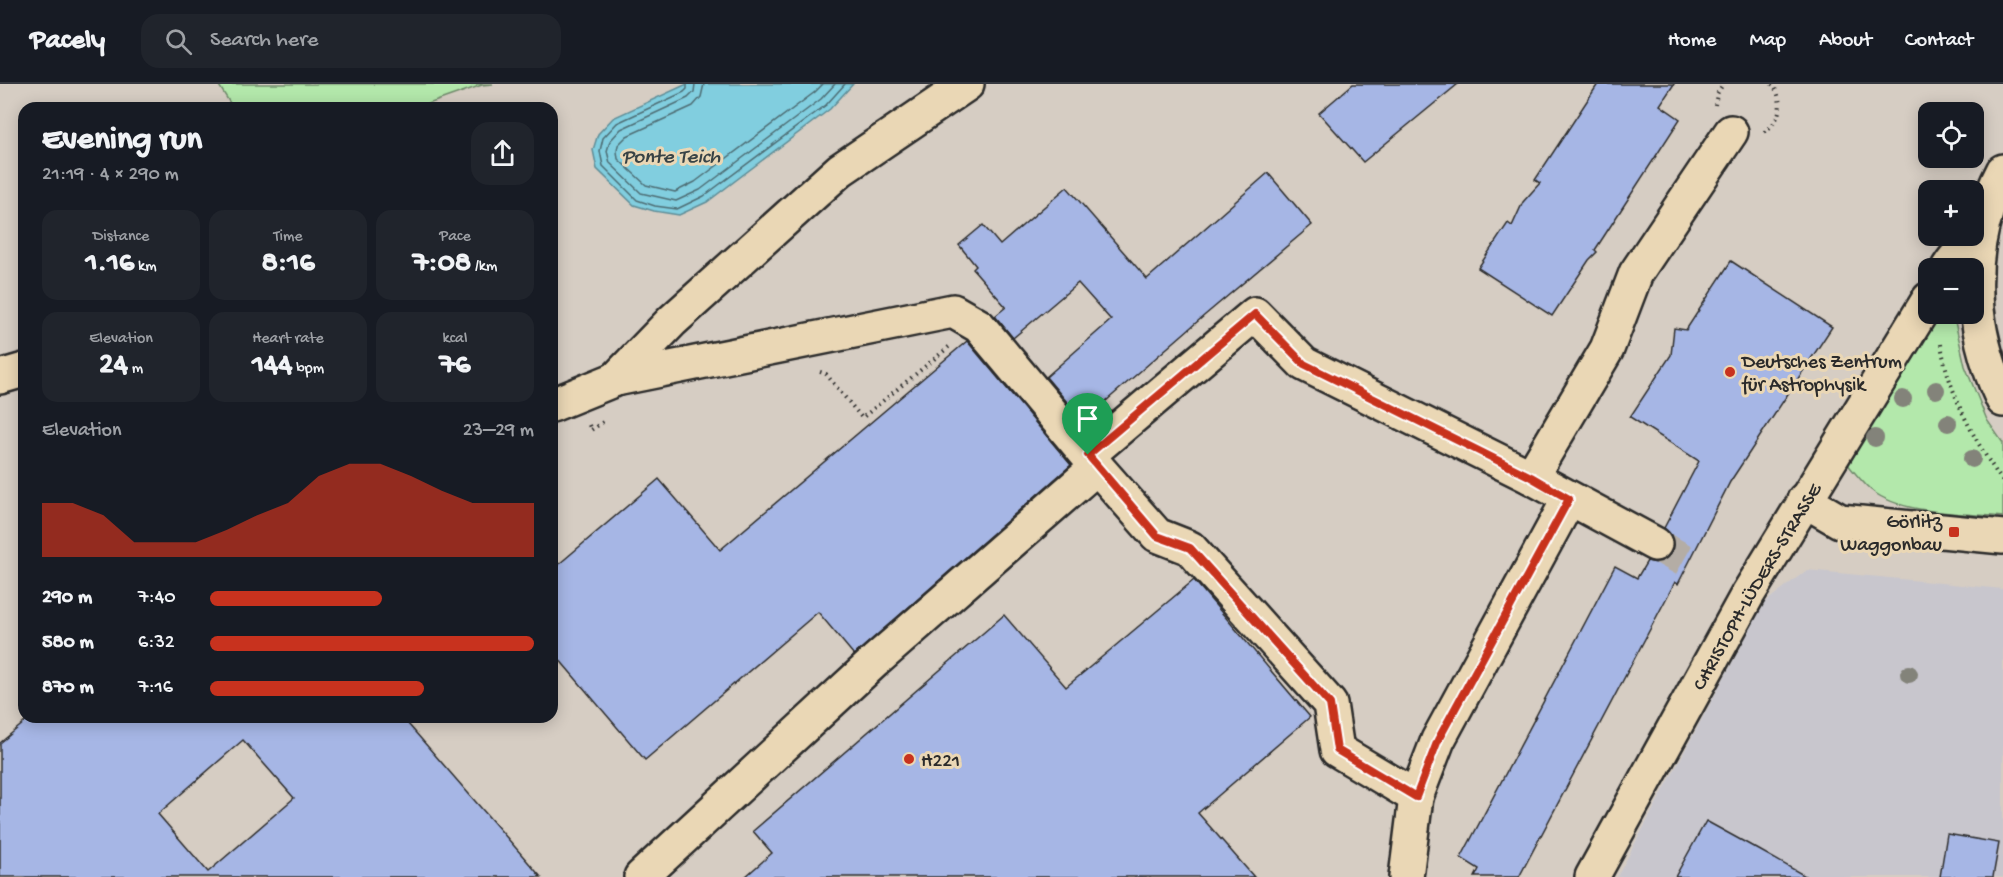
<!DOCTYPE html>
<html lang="en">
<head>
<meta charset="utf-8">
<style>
  body { margin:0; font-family:"Gochi Hand",sans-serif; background:#20242c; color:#f1f3f6; height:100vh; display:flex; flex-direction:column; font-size:22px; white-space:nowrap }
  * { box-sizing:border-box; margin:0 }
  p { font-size:20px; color:#9ea1a6 }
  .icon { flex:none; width:33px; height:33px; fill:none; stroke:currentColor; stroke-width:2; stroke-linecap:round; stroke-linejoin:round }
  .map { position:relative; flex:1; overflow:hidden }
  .sheet { position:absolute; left:18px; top:18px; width:540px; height:621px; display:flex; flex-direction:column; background:#171b24; border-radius:18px; box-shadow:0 3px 15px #0003 }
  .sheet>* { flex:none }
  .buttons { position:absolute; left:1918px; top:18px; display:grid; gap:12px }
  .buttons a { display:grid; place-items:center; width:66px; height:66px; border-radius:12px; background:#171b24; box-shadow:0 3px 15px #0003; font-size:30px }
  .pin { position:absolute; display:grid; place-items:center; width:51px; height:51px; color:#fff; margin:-62px -26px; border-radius:50% 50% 50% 0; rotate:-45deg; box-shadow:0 0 6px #0007 }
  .pin .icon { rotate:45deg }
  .round { display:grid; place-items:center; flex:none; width:63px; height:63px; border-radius:18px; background:#20242c }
  .overview { display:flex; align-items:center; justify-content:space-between; height:102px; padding:0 24px }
  h1 { font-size:33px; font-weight:700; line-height:45px }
  .metrics { display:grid; grid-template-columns:repeat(3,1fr); gap:9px; height:102px; padding:6px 24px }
  .metrics div { display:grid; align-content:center; border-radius:15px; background:#20242c; text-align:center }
  .metrics b { font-size:30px; font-weight:700 }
  .metrics small { font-size:16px; font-weight:400 }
  .metrics p { font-size:16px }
  .chart { height:168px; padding:12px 24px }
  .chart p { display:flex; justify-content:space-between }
  .chart svg { width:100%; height:108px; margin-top:6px; fill:#c8321e; opacity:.7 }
  ul { padding:0 24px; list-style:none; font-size:20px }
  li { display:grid; grid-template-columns:96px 72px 1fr; align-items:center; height:45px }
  li i { height:15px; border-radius:8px; background:#c8321e }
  header { display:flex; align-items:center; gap:36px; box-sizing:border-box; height:84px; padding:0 30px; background:#171b24; border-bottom:2px solid #363941 }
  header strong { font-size:28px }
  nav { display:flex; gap:33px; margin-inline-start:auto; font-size:21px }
  .search { width:420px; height:54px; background:#20242c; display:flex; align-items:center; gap:15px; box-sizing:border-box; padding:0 21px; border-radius:18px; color:#9ea1a6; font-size:22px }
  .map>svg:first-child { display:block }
  .built { fill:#c8c6cd }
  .green { fill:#b3e8ab; stroke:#6f8a6b; stroke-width:1.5 }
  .water { fill:#81cedf; stroke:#5f8d97; stroke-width:1.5 }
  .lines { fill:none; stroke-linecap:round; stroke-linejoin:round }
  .shore { stroke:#4d6c73; stroke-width:1.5 }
  .building { fill:#a6b6e5; stroke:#2b2b2b; stroke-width:1.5; fill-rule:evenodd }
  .minor-tunnel { stroke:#b4ada5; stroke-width:33; stroke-dasharray:33 16; stroke-linecap:butt }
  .minor-casing { stroke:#2b2b2b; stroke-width:38 }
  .path { stroke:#2b2b2b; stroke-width:4; stroke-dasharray:1.5 4.5; stroke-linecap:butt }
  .minor { stroke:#ead7b5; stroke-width:33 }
  .tree { fill:#83837a }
  .route-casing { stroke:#fff; stroke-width:12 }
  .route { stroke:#c8321e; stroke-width:8 }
  .poi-dot { fill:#c8321e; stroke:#ead7b5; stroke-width:2 }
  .labels { text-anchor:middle; stroke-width:6; stroke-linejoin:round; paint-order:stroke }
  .poi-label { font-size:20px; fill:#2b2b2b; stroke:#ead7b5; text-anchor:start }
  .street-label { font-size:20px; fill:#2b2b2b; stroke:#ead7b5 }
  .water-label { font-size:21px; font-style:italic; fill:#384346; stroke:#ead7b5 }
</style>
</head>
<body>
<header>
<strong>Pacely</strong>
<div class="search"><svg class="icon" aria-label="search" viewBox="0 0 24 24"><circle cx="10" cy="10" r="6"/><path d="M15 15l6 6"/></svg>Search here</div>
<nav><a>Home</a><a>Map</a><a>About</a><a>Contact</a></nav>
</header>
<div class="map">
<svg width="2003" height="793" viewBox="0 0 2003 793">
  <rect width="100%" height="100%" fill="#d6cdc3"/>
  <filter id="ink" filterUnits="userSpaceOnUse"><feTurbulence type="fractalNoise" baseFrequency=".0167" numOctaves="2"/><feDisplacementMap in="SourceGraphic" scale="12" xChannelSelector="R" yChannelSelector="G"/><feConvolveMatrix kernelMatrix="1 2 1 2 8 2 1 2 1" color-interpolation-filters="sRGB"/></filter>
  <g filter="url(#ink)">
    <polygon class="built" points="1807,486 2003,505 2003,793 1617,793 1764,519"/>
    <g class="green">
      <polygon points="218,0 493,0 482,1 417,24 233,24"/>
      <path d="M1945,231L1955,238L1965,282L1987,336L2003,359V433C1964,429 1902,431 1871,406C1862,398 1854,388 1846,378L1931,234Z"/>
    </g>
    <polygon class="water" points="687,0 853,0 830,25 707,118 679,131 654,127 634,121 597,85 593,66 598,50 613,34"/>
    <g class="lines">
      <g class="shore">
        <polyline points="687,0 687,5 684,8 617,39 603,54 600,67 603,82 637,116 655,122 677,125 704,112 826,21 845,0"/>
        <polyline points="695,0 694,8 688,14 621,45 610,57 607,67 610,79 641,109 676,117 700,106 821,15 835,0"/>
        <polyline points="704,0 701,13 693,22 627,52 618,61 617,67 618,75 646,101 675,108 695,98 815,8 823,0"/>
      </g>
    </g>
    <g class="building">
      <polygon points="1353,0 1458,0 1363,78 1319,29"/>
      <polygon points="1598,0 1674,0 1660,21 1680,35 1595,166 1597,168 1589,176 1552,232 1478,184 1508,139 1512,142 1523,118 1540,99 1535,96"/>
      <polygon points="1268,89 1312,141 1205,231 1083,337 1046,293 1111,236 1078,199 1013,254 995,232 1006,223 973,185 976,182 959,161 983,141 1000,161 1067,103 1147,195"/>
      <polygon points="1731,177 1832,243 1730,398 1678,500 1675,498 1519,793 1475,793 1479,785 1461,774 1615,482 1637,494 1647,477 1656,479 1664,476 1672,468 1674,459 1671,451 1664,444 1699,377 1630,333 1671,271 1674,244 1686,246"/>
      <polygon points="967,257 1071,381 854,571 818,528 645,676 552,567 552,486 659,395 720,466"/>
      <polygon points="1194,496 1310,633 1198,729 1254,793 745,793 772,769 753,747 1004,531 1066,603"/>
      <path d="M31,633H402L541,793H0V659ZM243,656L294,714L208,788L158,730Z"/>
      <polygon points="1706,737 1759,766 1807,793 1675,793"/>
      <polygon points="1947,750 1999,759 1993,793 1940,793"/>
    </g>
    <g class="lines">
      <polyline class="minor-tunnel" points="1655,460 1689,479"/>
      <defs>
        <g id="minor">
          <path d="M2003,87C1965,160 1968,242 2003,316"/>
          <path d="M1948,184C1955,173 1963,163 1977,163"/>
          <polyline points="0,293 24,286"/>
          <polyline points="616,295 672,237 840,86 967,0"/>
          <polyline points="552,321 616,295 953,227 979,242 1097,383 875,577 641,793"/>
          <polyline points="1088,371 1255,230 1304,280 1531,393 1655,460"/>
          <polyline points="1097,383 1157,451 1190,464 1330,620 1337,666 1416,713 1438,656 1569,415"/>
          <polyline points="1531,393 1607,265 1636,189 1731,48"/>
          <polyline points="1804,416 1840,437 2003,453"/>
          <polyline points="1406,793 1416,713"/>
          <path id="s1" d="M1592,793L1748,510L1929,215"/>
        </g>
      </defs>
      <use href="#minor" class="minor-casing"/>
      <g class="path">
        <polyline points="1715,21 1717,10 1723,0"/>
        <path d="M1764,48C1781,37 1785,17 1772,0"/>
        <path d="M1941,260C1948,308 1975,358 2003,398"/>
        <polyline points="820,288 826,290 862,334 950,262"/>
        <polyline points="589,341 591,346 603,338"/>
      </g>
      <use href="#minor" class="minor"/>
    </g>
    <g class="tree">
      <circle cx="1936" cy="306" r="9"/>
      <circle cx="1903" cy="315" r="9"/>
      <circle cx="1948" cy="339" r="9"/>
      <circle cx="1875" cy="354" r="9"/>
      <circle cx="1972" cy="375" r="9"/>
      <circle cx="1909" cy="590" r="9"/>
    </g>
  </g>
  <g class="lines" filter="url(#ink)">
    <defs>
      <polygon id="route" points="1255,230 1304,280 1531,393 1569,415 1438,656 1416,713 1337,666 1330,620 1190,464 1157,452 1088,371"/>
    </defs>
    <use href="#route" class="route-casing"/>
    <use href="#route" class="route"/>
  </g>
  <g class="poi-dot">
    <circle cx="1730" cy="288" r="6"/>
    <rect x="1948" y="442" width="12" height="12" rx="3"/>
    <circle cx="909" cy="675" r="6"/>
  </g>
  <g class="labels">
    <g class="poi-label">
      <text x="1742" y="283">Deutsches Zentrum<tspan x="1742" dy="23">für Astrophysik</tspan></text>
      <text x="1942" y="443" text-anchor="end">Görlitz<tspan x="1942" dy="23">Waggonbau</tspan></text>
      <text x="921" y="682">H221</text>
    </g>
    <g class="street-label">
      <text dy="7" stroke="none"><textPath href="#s1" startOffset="334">CHRISTOPH-LÜDERS-STRASSE</textPath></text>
    </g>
    <g class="water-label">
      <text x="671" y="78">Ponte Teich</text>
    </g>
  </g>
</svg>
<div class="buttons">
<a><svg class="icon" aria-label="locate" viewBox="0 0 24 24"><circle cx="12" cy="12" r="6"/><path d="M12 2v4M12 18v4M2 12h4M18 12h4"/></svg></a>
<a>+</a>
<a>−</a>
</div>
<div class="pin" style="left:1088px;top:371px;background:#1e9e55"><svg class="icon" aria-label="arrive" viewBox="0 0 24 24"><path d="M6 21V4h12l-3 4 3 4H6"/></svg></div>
<section class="sheet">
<div class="overview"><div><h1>Evening run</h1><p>21:19 · 4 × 290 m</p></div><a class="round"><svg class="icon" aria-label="share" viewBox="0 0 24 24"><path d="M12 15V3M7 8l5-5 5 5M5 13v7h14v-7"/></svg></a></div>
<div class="metrics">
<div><p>Distance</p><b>1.16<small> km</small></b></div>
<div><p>Time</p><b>8:16</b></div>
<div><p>Pace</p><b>7:08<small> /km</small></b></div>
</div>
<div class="metrics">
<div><p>Elevation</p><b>24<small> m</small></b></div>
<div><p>Heart rate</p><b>144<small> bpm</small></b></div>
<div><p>kcal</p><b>76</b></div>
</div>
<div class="chart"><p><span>Elevation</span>23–29 m</p>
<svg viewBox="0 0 160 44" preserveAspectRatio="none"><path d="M0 44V22L10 22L20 27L30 38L40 38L50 38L60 33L70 27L80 22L90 11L100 6L110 6L120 11L130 17L140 22L150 22L160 22V44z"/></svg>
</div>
<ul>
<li><b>290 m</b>7:40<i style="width:53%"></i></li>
<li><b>580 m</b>6:32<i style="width:100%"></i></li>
<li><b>870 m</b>7:16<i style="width:66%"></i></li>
</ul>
</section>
</div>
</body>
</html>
